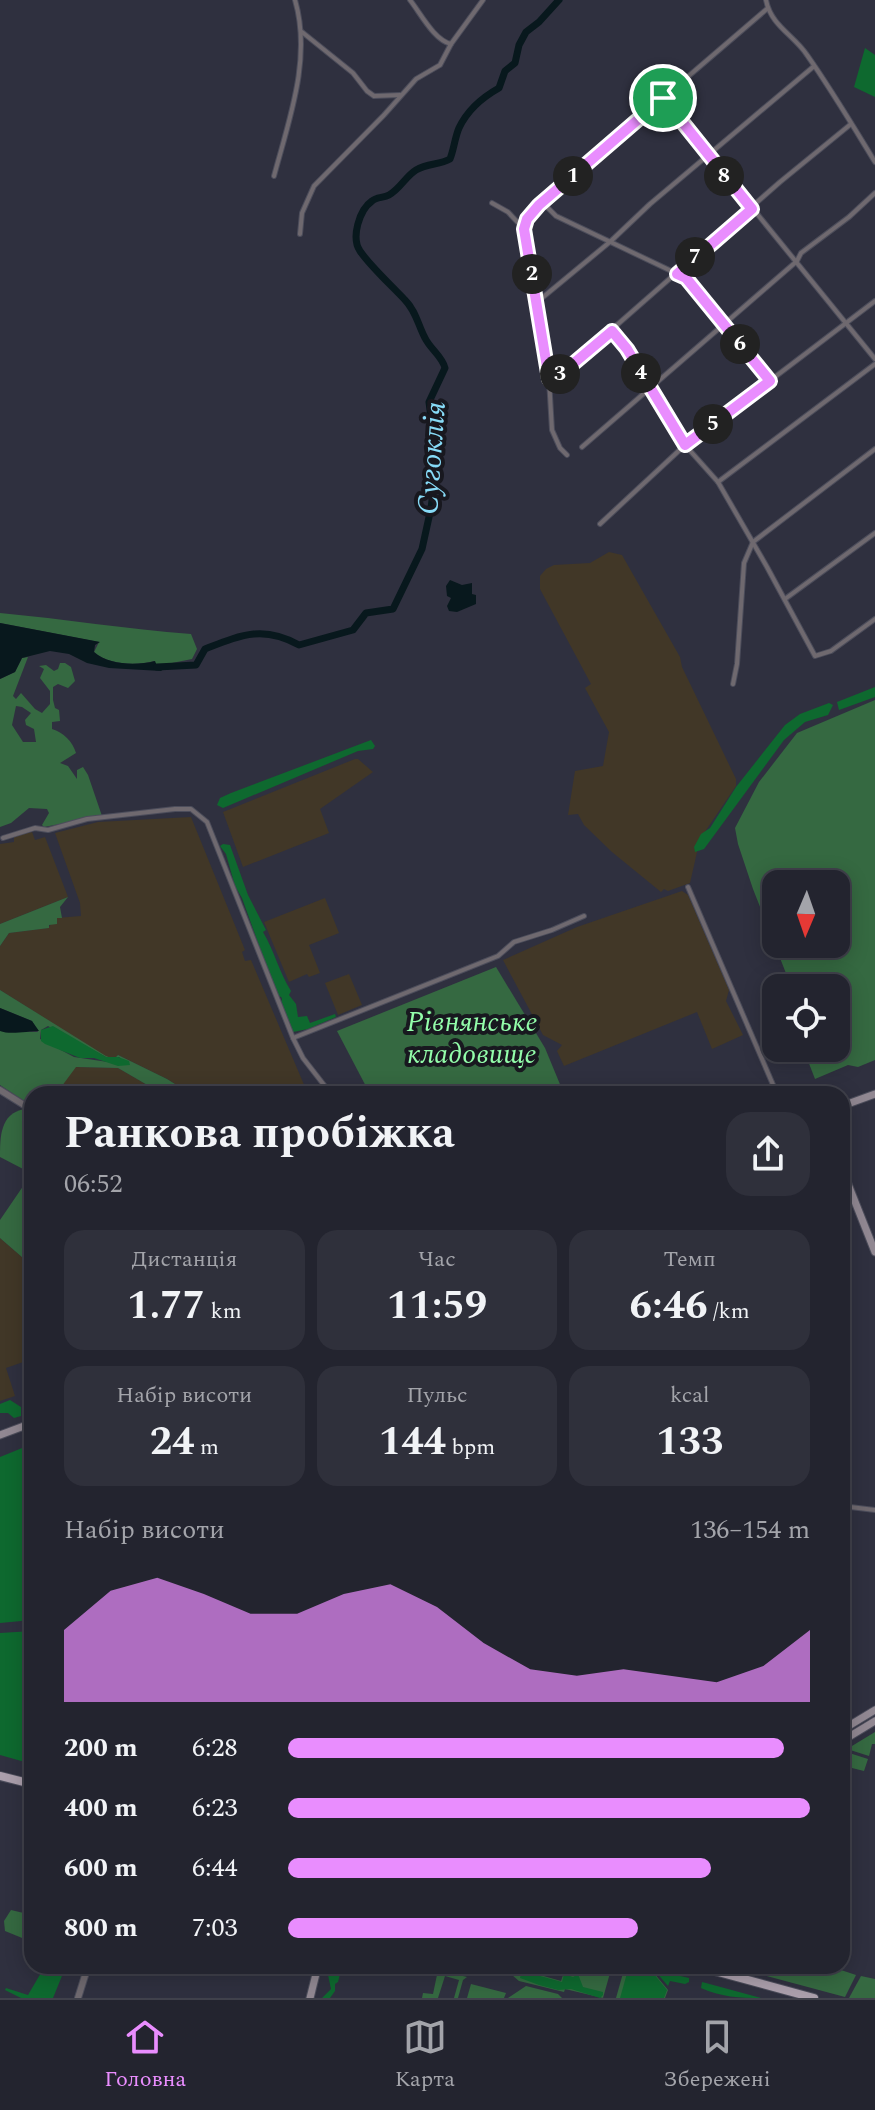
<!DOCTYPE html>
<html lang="uk">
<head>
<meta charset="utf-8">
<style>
  body { margin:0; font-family:Spectral,serif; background:#2f303b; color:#f1f3f6; height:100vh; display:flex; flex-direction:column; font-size:30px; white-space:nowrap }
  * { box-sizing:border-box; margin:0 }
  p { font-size:26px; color:#a3a4aa }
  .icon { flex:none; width:44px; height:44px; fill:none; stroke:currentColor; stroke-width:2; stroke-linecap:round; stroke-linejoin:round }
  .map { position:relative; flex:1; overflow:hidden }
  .sheet { position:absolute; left:24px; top:1086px; width:826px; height:888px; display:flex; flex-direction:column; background:#23242f; border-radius:24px; box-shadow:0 4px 20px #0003,0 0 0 2px #40414b }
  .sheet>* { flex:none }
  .needle { width:52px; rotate:182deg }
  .tools { position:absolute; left:762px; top:870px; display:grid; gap:16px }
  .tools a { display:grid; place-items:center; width:88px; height:88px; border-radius:16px; background:#23242f; box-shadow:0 4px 20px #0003,0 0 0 2px #40414b; font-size:40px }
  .pin { position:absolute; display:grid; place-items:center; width:68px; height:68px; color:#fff; margin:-34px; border:4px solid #fff; border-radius:50%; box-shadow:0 2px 8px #0007 }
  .km { position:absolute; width:40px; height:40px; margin:-20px; border-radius:50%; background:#222; color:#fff; font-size:22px; line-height:40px; text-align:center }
  .round { display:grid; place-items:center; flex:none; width:84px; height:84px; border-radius:24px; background:#2f303b }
  .head { display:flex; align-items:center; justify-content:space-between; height:136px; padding:0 40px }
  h1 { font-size:44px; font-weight:700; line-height:60px }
  .metrics { display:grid; grid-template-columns:repeat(3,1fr); gap:12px; height:136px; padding:8px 40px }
  .metrics div { display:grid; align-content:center; border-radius:20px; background:#2f303b; text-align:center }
  .metrics b { font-size:40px; font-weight:700 }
  .metrics small { font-size:22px; font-weight:400 }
  .metrics p { font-size:22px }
  .chart { height:224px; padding:16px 40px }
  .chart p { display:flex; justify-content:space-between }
  .chart svg { width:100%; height:144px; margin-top:8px; fill:#e98dfe; opacity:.7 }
  ul { padding:0 40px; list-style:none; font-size:26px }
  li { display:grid; grid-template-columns:128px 96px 1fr; align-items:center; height:60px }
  li i { height:20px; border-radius:10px; background:#e98dfe }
  .tab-bar { display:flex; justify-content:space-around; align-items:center; height:112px; border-top:2px solid #40414b; background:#23242f; font-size:22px; color:#a3a4aa }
  .tab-bar a { display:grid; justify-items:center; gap:4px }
  .tab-bar .current { color:#e98dfe }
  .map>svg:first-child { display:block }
  .industrial { fill:#413727 }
  .green { fill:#356941; fill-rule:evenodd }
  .forest { fill:#0e692f }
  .water { fill:#08181d }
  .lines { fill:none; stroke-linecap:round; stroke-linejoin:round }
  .river { stroke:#08181d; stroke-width:7 }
  .minor-casing { stroke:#4c4d5b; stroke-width:6 }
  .tertiary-casing { stroke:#4c4d5b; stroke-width:8 }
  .secondary-casing { stroke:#4c4d5b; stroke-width:9 }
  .primary-casing { stroke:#4c4d5b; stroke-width:10 }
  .minor { stroke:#6f696f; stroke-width:4 }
  .tertiary { stroke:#6f696f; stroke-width:6 }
  .secondary { stroke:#918892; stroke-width:7 }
  .primary { stroke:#ab9fac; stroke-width:8 }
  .route-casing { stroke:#fff; stroke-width:16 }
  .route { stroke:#e98dfe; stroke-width:10 }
  .labels { text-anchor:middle; stroke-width:8; stroke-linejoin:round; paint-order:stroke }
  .park-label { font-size:28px; font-style:italic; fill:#93fdaa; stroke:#18181f }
  .water-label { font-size:30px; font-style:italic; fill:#87dbf7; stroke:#18181f }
</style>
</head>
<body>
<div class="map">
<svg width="875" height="1998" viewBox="0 0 875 1998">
  <rect width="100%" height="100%" fill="#2f303f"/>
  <g class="industrial">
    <polygon points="609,552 622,555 680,657 682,667 736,779 736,786 700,839 690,883 668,891 664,889 661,892 612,852 584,825 578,814 568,815 575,771 603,766 609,732 585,688 591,684 540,589 540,576 546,569 554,565 590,563"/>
    <polygon points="355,759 358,759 373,772 320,809 329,833 243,867 223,812"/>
    <polygon points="191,817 245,950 242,952 245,961 251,960 308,1094 191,1094 167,1079 118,1055 114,1059 106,1057 0,990 0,946 9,933 48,928 56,918 81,916 80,903 55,833 98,822"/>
    <polygon points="32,832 35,840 45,837 68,897 0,924 0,844 14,842 14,836"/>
    <polygon points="682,891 688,895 729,990 726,1001 743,1035 712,1049 697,1012 564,1066 557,1051 562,1045 543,1035 503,960 577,927"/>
    <polygon points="325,898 339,933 309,945 320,973 309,977 307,974 289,982 264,922"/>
    <polygon points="349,974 362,1005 338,1015 325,983"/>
    <polygon points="75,1067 118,1068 149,1086 171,1086 181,1094 56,1094"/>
    <polygon points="0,1238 30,1264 32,1270 32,1359 6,1368 15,1396 0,1401"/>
  </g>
  <g class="green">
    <path d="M0,613C64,619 127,629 191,634L197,649L192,659L157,666L154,661C136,666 109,665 94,652L99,642L0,623Z"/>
    <path d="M28,657L13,696L16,699L21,693L35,709L42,713L50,704V691L40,678L44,669L39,666L46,665L54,671L58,669L60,663H65L71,667L75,681L68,688L58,684L53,687V700L55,708L59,710L60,721L52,722V729C63,732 73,742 76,753L60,763L68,766L77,779V770L83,767L88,775L102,816L44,827L42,825L49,813L47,809L29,808L11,823L0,827V679L15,672L22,658ZM16,706L22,707L31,713L25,720L26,725L34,729L36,742H23L12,725Z"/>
    <path d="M875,700V1060L858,1067L848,1065L815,1079L803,1048H836V988H779L778,986L789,981L753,889L738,844L735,828L759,782L797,733ZM836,884V944H776V884Z"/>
    <polygon points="68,897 60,907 62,918 57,918 57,924 49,925 49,928 9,933 0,946 0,924"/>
    <polygon points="496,967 545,1048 564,1094 370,1094 337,1031"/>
    <path d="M0,990L106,1056L114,1059L118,1055L167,1079L191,1094H181L171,1086H149L118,1068L76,1067L56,1094H32V1106L0,1085V1031L38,1032L32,1021L0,1008ZM48,1026L106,1057H119L128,1065L74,1057L40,1039L41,1030Z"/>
    <path d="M24,1109L32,1113V1164L25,1170L0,1157C0,1137 0,1114 24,1109Z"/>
    <polygon points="28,1179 32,1180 32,1270 30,1264 0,1238 0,1220"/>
    <polygon points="875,1732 875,1744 872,1744 869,1756 847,1749"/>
    <polygon points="843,1751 868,1759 864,1771 852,1768 842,1754"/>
    <polygon points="11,1910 32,1915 32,1942 5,1931 4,1921"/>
    <polygon points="521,1966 535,1966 533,1973 561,1981 566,1966 612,1966 603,1998 565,1989 564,1992 519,1981 512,1975"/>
    <polygon points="625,1966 649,1967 668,1990 665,1998 616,1998"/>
    <polygon points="757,1966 829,1966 856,1975 845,1997 755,1973"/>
    <polygon points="438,1970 467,1977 463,1980 458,1998 454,1998 459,1980 445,1976 438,1998 422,1998 423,1993 433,1994"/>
    <polygon points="861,1976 875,1979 875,1998 849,1998"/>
    <polygon points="471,1984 506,1993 504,1998 467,1998"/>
    <polygon points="526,1986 558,1994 562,1998 508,1998"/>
  </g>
  <g class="forest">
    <polygon points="865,48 875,55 875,97 854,87"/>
    <polygon points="875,687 875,697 839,710 837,702"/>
    <polygon points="829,703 833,705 828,715 805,722 784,740 704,849 695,852 694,847 701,834 710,828 736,787 785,725 800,714"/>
    <polygon points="371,740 375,746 373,749 358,751 223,808 217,805 220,798 231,793"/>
    <path d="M223,844L230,845L248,895L266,930L263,932C274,950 279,972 291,991L289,995L296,1004L298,1017L307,1016L310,1023L335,1014L336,1017L308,1029L293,1032L281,1004L282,998L276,993L242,898L235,886L226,854L220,846Z"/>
    <polygon points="53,1026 106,1057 118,1057 129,1061 130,1065 118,1066 94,1058 80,1058 45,1044 41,1041 41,1030"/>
    <polygon points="10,1400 21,1407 21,1416 14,1418 8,1413 0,1413 0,1404"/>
    <polygon points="32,1444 32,1485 28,1490 32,1500 32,1620 0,1623 0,1457"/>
    <polygon points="32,1631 32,1764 0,1755 0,1633"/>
    <polygon points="45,1966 66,1966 53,1998 21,1998 5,1990 6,1988 28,1995"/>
    <polygon points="330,1966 342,1966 338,1982 335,1984 335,1991 330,1998 322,1998 331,1989 328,1975"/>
    <polygon points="521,1966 534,1966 533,1974 562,1982 566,1966 576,1966 570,1976 573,1977 578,1974 583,1987 603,1992 603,1995 600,1998 571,1989 558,1990 539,1985 520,1978 522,1969 514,1973"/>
    <polygon points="629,1966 649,1968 667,1990 664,1998 620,1998"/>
    <polygon points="659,1971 689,1978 689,1982 685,1984 670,1981 668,1986 656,1972"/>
    <path d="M702,1982L706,1983L761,1998C740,1998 720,1997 701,1988Z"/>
  </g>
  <g class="water">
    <polygon points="450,580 462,585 472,583 472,594 476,595 476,604 457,612 449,611 447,606 451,598 447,596 446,586"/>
    <path d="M0,623L100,642L95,645L94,652C109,665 136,666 155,661L157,666L164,665L165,668L161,671L109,668L87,663L69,654L50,651L22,658L15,672L0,679Z"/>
    <path d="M0,1008L32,1021L39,1031C28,1031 10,1035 0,1031Z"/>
  </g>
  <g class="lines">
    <path class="river" d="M157,667L196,665L205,649C241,635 263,625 299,645L353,630L366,613L393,609L422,549L431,508L437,464L429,402L445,368C442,356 431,350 425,338C418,325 416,311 405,300C393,287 370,266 360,251C351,238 359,210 372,201C376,197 384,198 389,195C400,189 406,176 416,170C428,163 439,165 450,159C454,149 455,137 459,128C467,111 483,97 499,88L505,71L515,63L519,45L526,32L539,22L559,0"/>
    <defs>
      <g id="minor">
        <path d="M410,0C421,14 434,40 451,44"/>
        <path d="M766,0C771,26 794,35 807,55C831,89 853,126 875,162"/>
        <polyline points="302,32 353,73 367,91 374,96 400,95"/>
        <polyline points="663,98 875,359"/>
        <path d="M274,176C289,120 312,58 295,0"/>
        <polyline points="550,196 547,207 556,216 686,278 770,381"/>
        <polyline points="492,203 508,212 524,229"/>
        <polyline points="300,234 302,213 314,186 384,115 416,79 440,65 451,44 483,0"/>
        <polyline points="536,303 611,241 650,204 813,67"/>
        <polyline points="612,331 627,349 685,445 718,482 767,567 815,656 831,651 875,619"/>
        <polyline points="549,379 561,374 780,182 851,124"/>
        <polyline points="582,447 797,261 801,253 849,217 875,193"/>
        <polyline points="567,455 560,448 552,430 549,379 524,229 530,214 551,194 768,8"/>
        <polyline points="718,482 875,364"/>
        <polyline points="600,524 685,445 875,301"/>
        <polyline points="785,599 875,533"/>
        <polyline points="733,684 737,664 744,563 753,542 875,449"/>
        <polyline points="3,838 35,828 48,830 87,819 175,809 191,809 207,822 293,1038 303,1058 331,1094"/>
        <polyline points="688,887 777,1094"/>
        <polyline points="293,1038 498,956 514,942 552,930 584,916"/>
        <polyline points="842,1506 875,1510"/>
      </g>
      <g id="tertiary">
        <polyline points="0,1090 32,1110"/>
        <polyline points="78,1998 88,1966"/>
      </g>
      <g id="secondary">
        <polyline points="842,1106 875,1094"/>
        <polyline points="842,1169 875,1252"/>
        <polyline points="0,1435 32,1423"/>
        <polyline points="842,1730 875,1710"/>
        <polyline points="842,1741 875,1721"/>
        <polyline points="310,1998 318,1966"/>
      </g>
      <g id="primary">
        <polyline points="0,1776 32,1784"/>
        <polyline points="696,1966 814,1998"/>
      </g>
    </defs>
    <use href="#minor" class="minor-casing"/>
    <use href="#tertiary" class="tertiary-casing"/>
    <use href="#secondary" class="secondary-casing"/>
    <use href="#primary" class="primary-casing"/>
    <use href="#minor" class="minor"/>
    <use href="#tertiary" class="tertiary"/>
    <use href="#secondary" class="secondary"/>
    <use href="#primary" class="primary"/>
  </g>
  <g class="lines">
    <defs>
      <polygon id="route" points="663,98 752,209 677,274 686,278 770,381 685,445 627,349 612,331 561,374 549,379 524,229 527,219 539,205"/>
    </defs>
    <use href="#route" class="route-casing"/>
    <use href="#route" class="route"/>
  </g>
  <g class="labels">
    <g class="park-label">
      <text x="472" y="1031">Рівнянське<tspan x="472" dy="32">кладовище</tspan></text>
    </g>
    <g class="water-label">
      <text transform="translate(431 458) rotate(-86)" y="10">Сугоклія</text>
    </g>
  </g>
</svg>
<div class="tools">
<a><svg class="needle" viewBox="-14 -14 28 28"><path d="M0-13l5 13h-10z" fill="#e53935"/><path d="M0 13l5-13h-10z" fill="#a3a4aa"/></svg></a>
<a><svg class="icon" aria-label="locate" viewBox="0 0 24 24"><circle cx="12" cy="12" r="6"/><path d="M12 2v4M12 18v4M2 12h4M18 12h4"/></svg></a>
</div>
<div class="pin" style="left:663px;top:98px;background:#1e9e55"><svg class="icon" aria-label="arrive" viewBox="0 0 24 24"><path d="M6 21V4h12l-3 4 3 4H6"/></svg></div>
<b class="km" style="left:573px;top:176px">1</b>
<b class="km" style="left:532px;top:274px">2</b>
<b class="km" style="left:560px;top:374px">3</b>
<b class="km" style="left:641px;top:373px">4</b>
<b class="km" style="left:713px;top:424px">5</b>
<b class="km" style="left:740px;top:344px">6</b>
<b class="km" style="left:695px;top:257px">7</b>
<b class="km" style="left:724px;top:176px">8</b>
<section class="sheet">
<div class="head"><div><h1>Ранкова пробіжка</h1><p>06:52</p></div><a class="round"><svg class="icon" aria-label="share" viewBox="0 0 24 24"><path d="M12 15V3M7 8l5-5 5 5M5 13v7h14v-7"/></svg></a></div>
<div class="metrics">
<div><p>Дистанція</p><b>1.77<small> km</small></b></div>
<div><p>Час</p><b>11:59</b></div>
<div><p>Темп</p><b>6:46<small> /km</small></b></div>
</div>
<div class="metrics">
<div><p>Набір висоти</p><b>24<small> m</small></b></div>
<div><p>Пульс</p><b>144<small> bpm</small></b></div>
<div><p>kcal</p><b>133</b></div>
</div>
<div class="chart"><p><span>Набір висоти</span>136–154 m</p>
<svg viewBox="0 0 160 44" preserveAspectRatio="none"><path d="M0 44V22L10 10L20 6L30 11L40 17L50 17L60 11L70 8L80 15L90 26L100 34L110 36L120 34L130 36L140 38L150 33L160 22V44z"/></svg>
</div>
<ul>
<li><b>200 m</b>6:28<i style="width:95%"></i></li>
<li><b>400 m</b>6:23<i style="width:100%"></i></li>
<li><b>600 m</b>6:44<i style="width:81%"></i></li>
<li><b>800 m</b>7:03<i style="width:67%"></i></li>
</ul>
</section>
</div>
<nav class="tab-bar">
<a class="current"><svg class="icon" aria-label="home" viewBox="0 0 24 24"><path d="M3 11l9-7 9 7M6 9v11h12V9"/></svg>Головна</a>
<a><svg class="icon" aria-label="map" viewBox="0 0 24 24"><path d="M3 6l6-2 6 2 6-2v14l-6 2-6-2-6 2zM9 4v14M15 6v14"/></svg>Карта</a>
<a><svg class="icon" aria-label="saved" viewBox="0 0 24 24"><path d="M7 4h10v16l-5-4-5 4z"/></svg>Збережені</a>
</nav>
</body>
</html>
